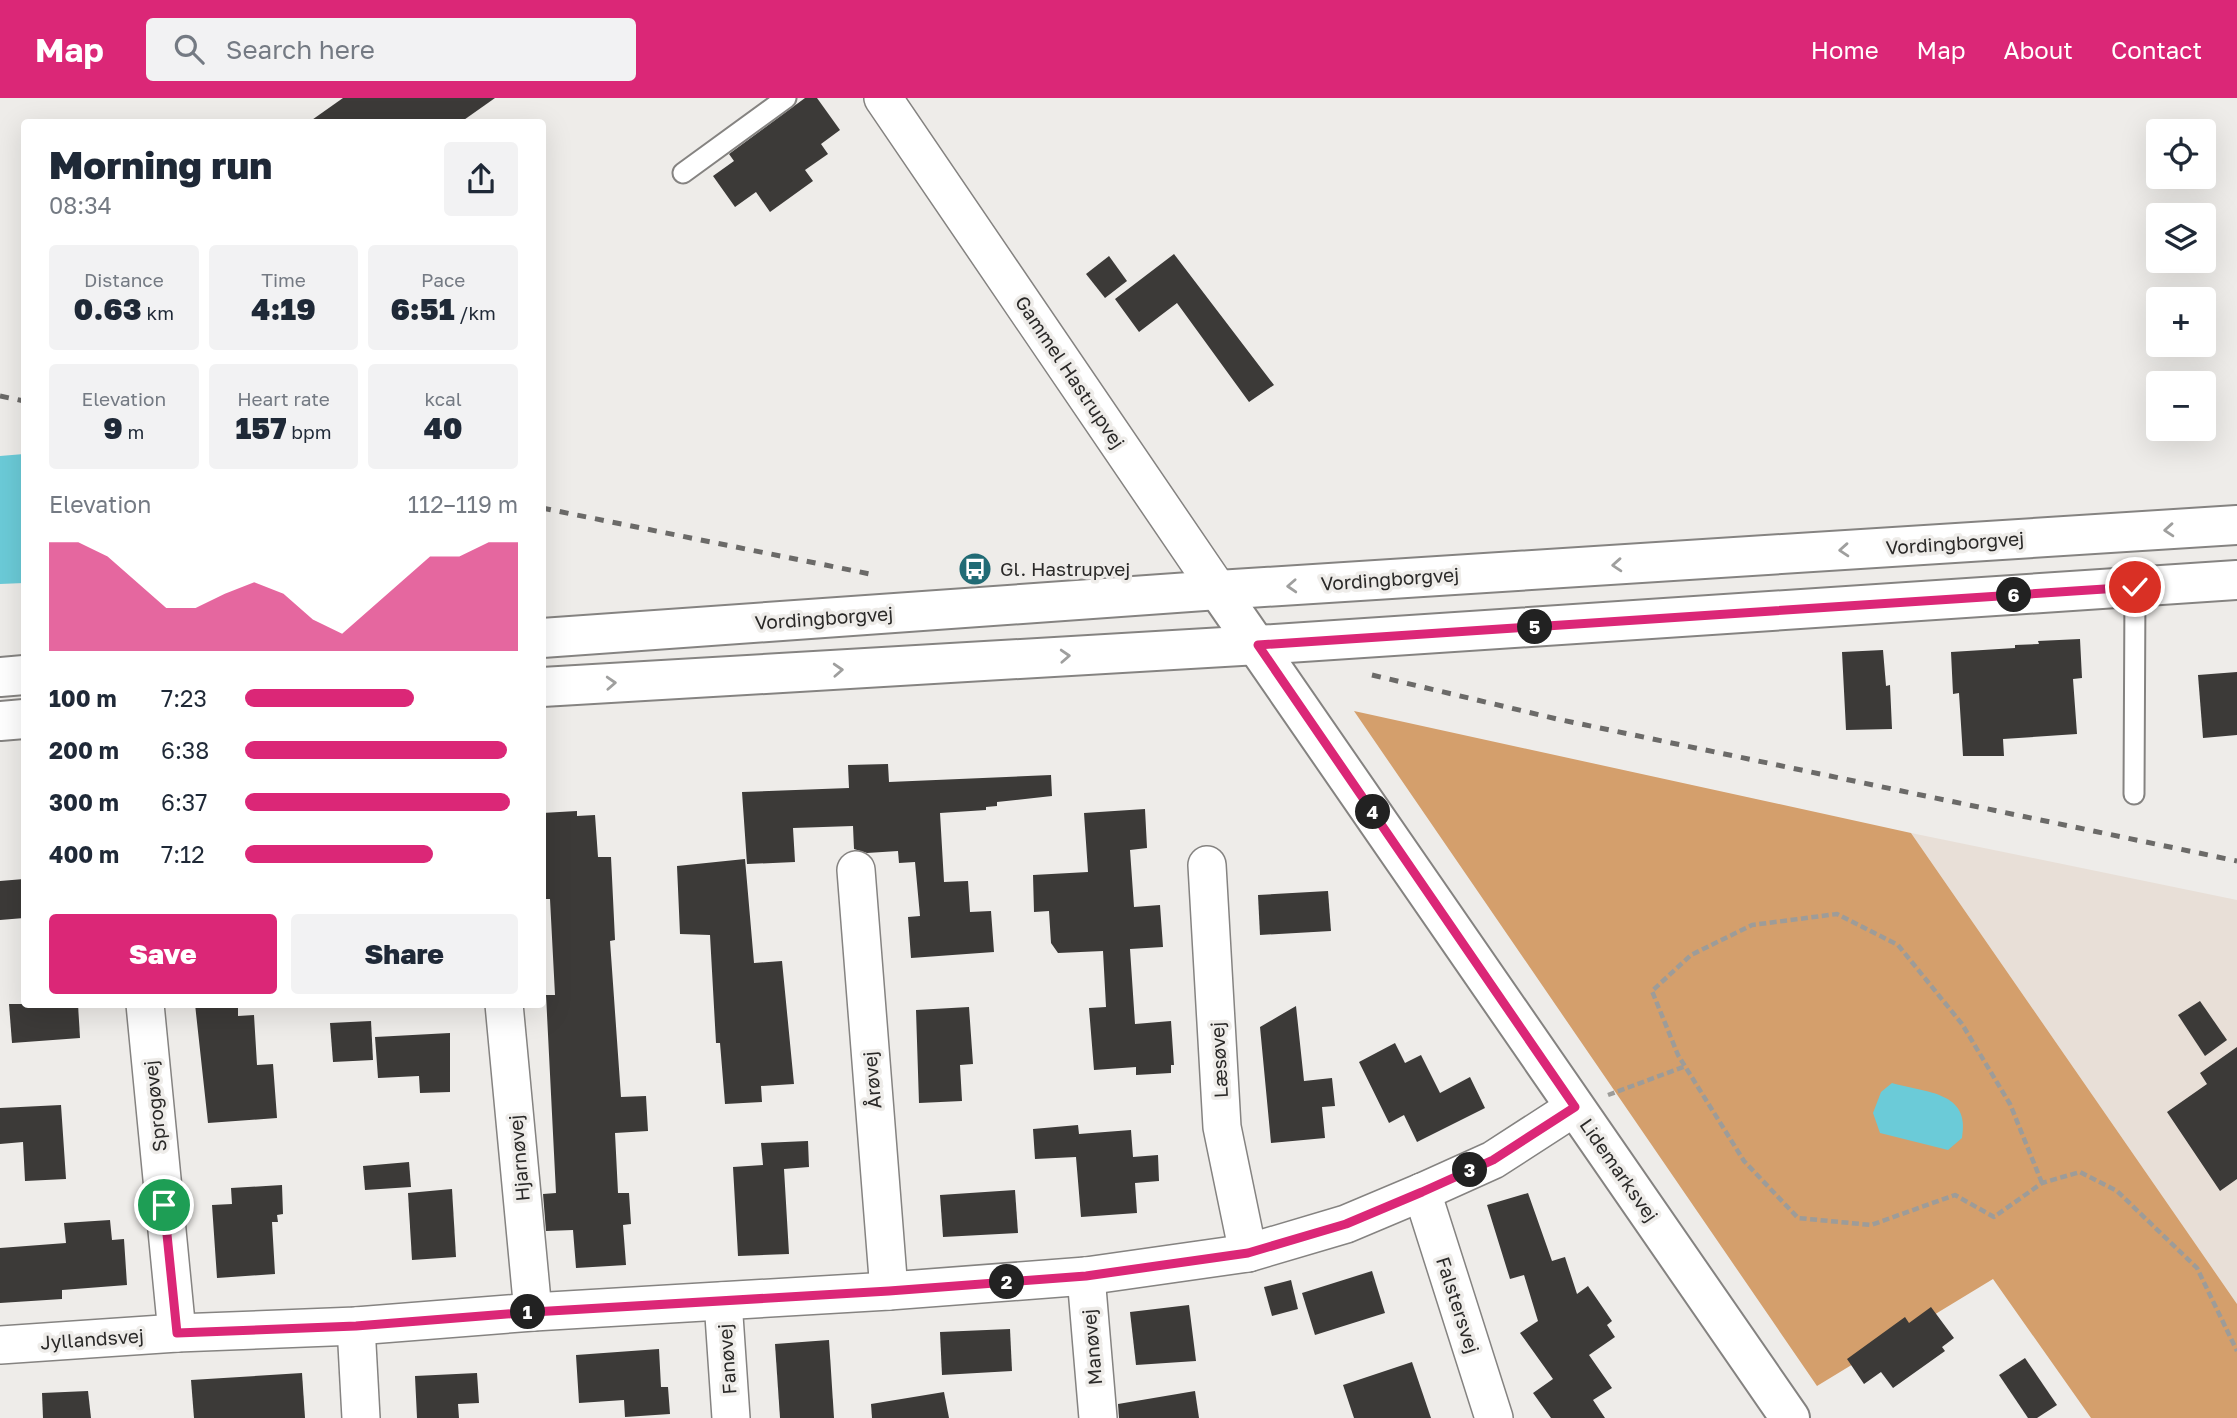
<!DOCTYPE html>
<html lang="en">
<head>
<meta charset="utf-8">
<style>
  body { margin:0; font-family:"Golos Text",sans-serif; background:#f2f2f3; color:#1f2937; height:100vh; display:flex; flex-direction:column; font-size:26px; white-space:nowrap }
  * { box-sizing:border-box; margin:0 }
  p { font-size:23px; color:#747a83 }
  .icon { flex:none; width:38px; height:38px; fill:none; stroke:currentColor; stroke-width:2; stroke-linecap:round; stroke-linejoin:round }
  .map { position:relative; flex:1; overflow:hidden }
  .sheet { position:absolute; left:21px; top:21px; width:525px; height:889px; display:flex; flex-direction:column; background:#fff; border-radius:7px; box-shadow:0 7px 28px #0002 }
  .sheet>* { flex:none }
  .buttons { position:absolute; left:2146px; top:21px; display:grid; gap:14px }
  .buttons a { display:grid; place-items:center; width:70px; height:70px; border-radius:7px; background:#fff; box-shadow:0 7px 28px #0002; font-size:35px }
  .pin { position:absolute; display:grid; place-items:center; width:60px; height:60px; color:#fff; margin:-30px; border:4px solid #fff; border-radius:50%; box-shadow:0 2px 7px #0007 }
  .km { position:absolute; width:35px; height:35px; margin:-18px; border-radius:50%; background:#222; color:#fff; font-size:19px; line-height:35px; text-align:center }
  .round { display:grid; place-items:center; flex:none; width:74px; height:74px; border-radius:7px; background:#f2f2f3 }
  .summary { display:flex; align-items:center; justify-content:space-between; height:119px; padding:0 28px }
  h1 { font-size:38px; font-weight:800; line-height:52px }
  .figures { display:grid; grid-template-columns:repeat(3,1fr); gap:10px; height:119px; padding:7px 28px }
  .figures div { display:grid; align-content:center; border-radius:7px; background:#f2f2f3; text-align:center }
  .figures b { font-size:30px; font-weight:800 }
  .figures small { font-size:19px; font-weight:400 }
  .figures p { font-size:19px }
  .chart { height:196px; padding:14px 28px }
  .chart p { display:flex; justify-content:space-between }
  .chart svg { width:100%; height:126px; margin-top:7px; fill:#db2777; opacity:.7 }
  .action { display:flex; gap:14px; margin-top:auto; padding:14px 28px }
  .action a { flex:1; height:80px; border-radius:7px; background:#db2777; color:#fff; font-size:28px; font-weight:800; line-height:80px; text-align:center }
  .action a+a { background:#f2f2f3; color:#1f2937 }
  ul { padding:0 28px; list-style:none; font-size:23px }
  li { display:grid; grid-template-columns:112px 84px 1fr; align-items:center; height:52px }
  li i { height:18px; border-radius:9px; background:#db2777 }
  header { display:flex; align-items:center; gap:42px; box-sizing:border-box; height:98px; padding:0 35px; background:#db2777; color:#fff }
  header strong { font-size:33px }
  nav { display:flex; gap:38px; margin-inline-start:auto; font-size:24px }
  .search { width:490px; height:63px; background:#f2f2f3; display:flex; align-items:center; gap:18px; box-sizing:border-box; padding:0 24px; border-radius:7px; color:#747a83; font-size:26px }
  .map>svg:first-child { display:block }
  .built { fill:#e8dfd7 }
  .forest { fill:#d49f6c }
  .water { fill:#6bcbd8 }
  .building { fill:#3c3a38 }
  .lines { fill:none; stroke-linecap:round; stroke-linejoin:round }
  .lane-casing { stroke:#858381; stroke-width:23 }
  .street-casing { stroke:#858381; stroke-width:40 }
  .secondary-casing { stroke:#858381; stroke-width:42 }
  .path { stroke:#9d9c99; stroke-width:4.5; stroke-dasharray:7 3.5; stroke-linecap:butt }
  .lane { stroke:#fff; stroke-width:19 }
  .street { stroke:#fff; stroke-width:37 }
  .secondary { stroke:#fff; stroke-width:38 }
  .rail { stroke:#6b6a68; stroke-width:5; stroke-dasharray:9 9; stroke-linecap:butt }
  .oneway { stroke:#9f9f9e }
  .route-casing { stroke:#fff; stroke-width:14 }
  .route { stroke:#db2777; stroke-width:9 }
  .labels { text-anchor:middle; stroke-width:7; stroke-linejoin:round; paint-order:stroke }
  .street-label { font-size:19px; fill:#2a2928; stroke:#eeece9 }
  .poi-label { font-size:19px; fill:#2a2928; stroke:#eeece9; text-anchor:start }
</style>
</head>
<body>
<header>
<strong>Map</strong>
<div class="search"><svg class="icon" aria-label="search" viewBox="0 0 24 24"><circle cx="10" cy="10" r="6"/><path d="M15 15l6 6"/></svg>Search here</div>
<nav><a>Home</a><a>Map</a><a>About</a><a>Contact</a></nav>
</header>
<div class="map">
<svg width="2237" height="1320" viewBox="0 0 2237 1320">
  <rect width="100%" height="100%" fill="#eeece9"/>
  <polygon class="built" points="1911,735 2237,802 2237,1206"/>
  <polygon class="forest" points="1354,613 1911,735 2237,1206 2237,1320 2091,1320 1993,1181 1817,1288"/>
  <g class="water">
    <polygon points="24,356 24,485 0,486 0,358"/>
    <path d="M1892,985C1926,995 1971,993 1962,1040L1948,1052L1880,1035L1873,1015L1881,994Z"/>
  </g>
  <g class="building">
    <polygon points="343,0 495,0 461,24 309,24"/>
    <polygon points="805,0 817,0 840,32 821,46 828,56 805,72 813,83 770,114 756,94 735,109 713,78 734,63 729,56"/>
    <polygon points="1174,156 1274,287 1249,304 1177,205 1139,234 1115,201"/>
    <polygon points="1109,158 1127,183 1105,200 1086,176"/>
    <polygon points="2080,541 2082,580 2073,581 2077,636 2003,641 2004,658 1963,658 1959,595 1953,596 1951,554 2015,550 2015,547 2039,546 2038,543"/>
    <polygon points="1883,552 1886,588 1890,587 1892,631 1846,632 1842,554"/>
    <polygon points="2237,574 2237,637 2203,640 2198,577"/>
    <polygon points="888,666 889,684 1051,677 1052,698 997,704 997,708 986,709 986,712 940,715 944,784 968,783 970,814 991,813 994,854 911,860 908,819 920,818 915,764 899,765 898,753 867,755 854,751 853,728 793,730 795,764 747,766 742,694 849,690 848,667"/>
    <polygon points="1145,711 1147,750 1130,752 1134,809 1160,807 1163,849 1130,851 1135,926 1171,923 1174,967 1171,967 1171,975 1136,977 1136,969 1094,972 1089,910 1106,909 1103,853 1058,855 1051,845 1049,813 1034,814 1033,777 1088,774 1084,715"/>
    <polygon points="577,713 577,718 595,717 598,759 611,759 615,842 610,843 621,999 646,998 648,1033 615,1035 618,1095 629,1095 631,1126 623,1127 626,1167 576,1170 573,1132 546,1133 543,1096 556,1095 546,897 555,897 550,801 542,801 542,715"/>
    <polygon points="745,761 754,865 782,863 794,986 761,988 762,1004 725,1006 720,945 716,945 710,837 680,836 677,768"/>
    <polygon points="24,781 24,820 0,822 0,783"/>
    <polygon points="1328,793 1331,833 1260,837 1258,797"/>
    <polygon points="2200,903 2227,942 2205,958 2178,917"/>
    <polygon points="9,906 78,906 80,940 12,945"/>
    <polygon points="195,906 238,906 238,918 254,917 257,967 273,966 277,1020 208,1025"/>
    <polygon points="1296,908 1304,983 1332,980 1335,1008 1322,1009 1325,1040 1271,1045 1260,929"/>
    <polygon points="969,909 973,966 960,967 962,1003 919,1005 916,912"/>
    <polygon points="371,923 373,962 333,964 330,925"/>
    <polygon points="450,935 450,994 420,995 419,978 378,980 375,939"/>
    <polygon points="1395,945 1405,965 1421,957 1440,995 1470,979 1485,1010 1417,1044 1404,1017 1389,1025 1359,964"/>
    <polygon points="2237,949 2237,1081 2220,1093 2167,1014 2207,986 2200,975"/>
    <polygon points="61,1007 66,1081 25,1083 23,1044 0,1046 0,1010"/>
    <polygon points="1078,1027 1079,1036 1131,1032 1133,1059 1158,1057 1159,1083 1135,1085 1137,1115 1081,1119 1076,1059 1035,1061 1033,1031"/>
    <polygon points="808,1043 809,1069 784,1071 789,1156 738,1158 733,1069 763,1067 761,1045"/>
    <polygon points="409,1064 411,1089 365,1092 363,1068"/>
    <polygon points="282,1087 283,1116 277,1117 278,1124 272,1124 275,1176 217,1180 212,1107 232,1106 231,1090"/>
    <polygon points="452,1091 456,1159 412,1162 408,1095"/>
    <polygon points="1015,1092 1018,1135 943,1139 940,1097"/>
    <polygon points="1528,1095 1552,1163 1565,1159 1577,1196 1588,1188 1612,1223 1607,1227 1615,1239 1589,1257 1612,1290 1593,1302 1605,1320 1551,1320 1533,1295 1553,1281 1520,1235 1538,1223 1524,1177 1510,1181 1487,1107"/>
    <polygon points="110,1122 112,1142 124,1141 127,1187 62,1192 62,1201 0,1205 0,1150 66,1145 64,1125"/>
    <polygon points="1372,1173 1385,1215 1315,1237 1302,1195"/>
    <polygon points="1291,1182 1298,1211 1272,1218 1264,1189"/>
    <polygon points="1189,1207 1196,1263 1136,1267 1130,1214"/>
    <polygon points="1931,1209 1954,1240 1942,1249 1945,1253 1893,1290 1881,1274 1864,1286 1847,1261 1905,1219 1909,1225"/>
    <polygon points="1010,1231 1012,1273 942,1277 940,1234"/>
    <polygon points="829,1242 834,1320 780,1320 775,1246"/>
    <polygon points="659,1251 661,1289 668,1289 670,1316 625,1319 624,1302 579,1305 576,1257"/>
    <polygon points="2025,1260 2057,1307 2037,1320 2028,1320 1999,1277"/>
    <polygon points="1412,1264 1431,1320 1354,1320 1343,1287"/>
    <polygon points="302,1275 305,1320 194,1320 191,1282"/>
    <polygon points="477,1275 479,1305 458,1306 459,1320 417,1320 415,1278"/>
    <polygon points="88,1293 91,1320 43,1320 42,1295"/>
    <polygon points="1195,1293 1199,1320 1119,1320 1118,1306"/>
    <polygon points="944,1294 949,1320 872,1320 871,1306"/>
  </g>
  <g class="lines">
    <defs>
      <g id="lane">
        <polyline points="683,75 786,0"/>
        <polyline points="2134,696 2135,489"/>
      </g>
      <g id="street">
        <polyline points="883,0 1218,492"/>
        <polyline points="1207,767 1222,1029 1248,1155"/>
        <polyline points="856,772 889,1193"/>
        <polyline points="145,906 177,1235"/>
        <polyline points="504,906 533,1214"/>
        <polyline points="1422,1094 1494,1320"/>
        <polyline points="1086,1178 1098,1320"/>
        <polyline points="723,1203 731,1320"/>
        <polyline points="356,1228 361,1320"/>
        <polyline points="0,1247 177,1235 356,1228 533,1214 889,1193 1086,1178 1248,1155 1346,1126 1422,1094 1493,1062 1575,1009"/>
      </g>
      <g id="secondary">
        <polyline points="1218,492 1790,1320"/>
        <polyline points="542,540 1218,492 2237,427"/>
        <polyline points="0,579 24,577"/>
        <polyline points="542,589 1258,547 2237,482"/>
        <polyline points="0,623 24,621"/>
      </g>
    </defs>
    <use href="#lane" class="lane-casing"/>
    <use href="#street" class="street-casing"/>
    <use href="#secondary" class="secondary-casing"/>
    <g class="path">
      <polyline points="1608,997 1686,968"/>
      <polyline points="2042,1085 2010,1006 1962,926 1898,847 1837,816 1752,827 1691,857 1652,893 1678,957 1744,1063 1798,1120 1871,1127 1955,1097 1994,1119 2042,1085 2080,1074 2117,1093 2197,1170 2237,1253"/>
    </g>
    <use href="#lane" class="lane"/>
    <use href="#street" class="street"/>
    <use href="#secondary" class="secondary"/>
    <g class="rail">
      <polyline points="0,298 24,303"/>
      <polyline points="542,410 870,476"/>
      <polyline points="1372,577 1557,621 2237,763"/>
    </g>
  </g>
  <defs><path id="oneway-chevron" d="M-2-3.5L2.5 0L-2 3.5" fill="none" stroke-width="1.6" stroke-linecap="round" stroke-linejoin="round" transform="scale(1.75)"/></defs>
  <g class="oneway">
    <use href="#oneway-chevron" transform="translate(2169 432) rotate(176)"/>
    <use href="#oneway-chevron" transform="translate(1844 452) rotate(176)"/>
    <use href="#oneway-chevron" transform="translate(1617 467) rotate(176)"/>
    <use href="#oneway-chevron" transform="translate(1292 488) rotate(177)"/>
    <use href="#oneway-chevron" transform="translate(1065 558) rotate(-3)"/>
    <use href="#oneway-chevron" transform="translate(838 572) rotate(-3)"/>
    <use href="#oneway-chevron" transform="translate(611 585) rotate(-3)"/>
  </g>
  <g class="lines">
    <defs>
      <polyline id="route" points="164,1107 177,1235 356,1228 533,1214 889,1193 1086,1178 1248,1155 1346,1126 1422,1094 1493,1062 1575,1009 1258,547 2135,489"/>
    </defs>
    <use href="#route" class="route-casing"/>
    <use href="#route" class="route"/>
  </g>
  <defs>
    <symbol id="bus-disc" viewBox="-11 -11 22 22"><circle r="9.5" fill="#216b75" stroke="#eeece9"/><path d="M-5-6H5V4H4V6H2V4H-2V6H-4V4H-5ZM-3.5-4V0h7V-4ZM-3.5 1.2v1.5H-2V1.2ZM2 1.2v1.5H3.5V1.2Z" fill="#fff"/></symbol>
  </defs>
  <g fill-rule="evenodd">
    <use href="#bus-disc" x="956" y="452" width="38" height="38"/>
  </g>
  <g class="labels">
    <g class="street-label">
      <text transform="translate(1070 274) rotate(56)" y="7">Gammel Hastrupvej</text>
      <text transform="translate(1955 445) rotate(-4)" y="7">Vordingborgvej</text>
      <text transform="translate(1390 481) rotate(-4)" y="7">Vordingborgvej</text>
      <text transform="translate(824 520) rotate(-4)" y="7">Vordingborgvej</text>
      <text transform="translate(1219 962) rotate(-93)" y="7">Læsøvej</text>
      <text transform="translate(872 982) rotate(-95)" y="7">Årøvej</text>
      <text transform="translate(155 1008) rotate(-96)" y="7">Sprogøvej</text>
      <text transform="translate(519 1060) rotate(-95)" y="7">Hjarnøvej</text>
      <text transform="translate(1619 1072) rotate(55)" y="7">Lidemarksvej</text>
      <text transform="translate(1458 1207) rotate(72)" y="7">Falstersvej</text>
      <text transform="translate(92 1241) rotate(-4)" y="7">Jyllandsvej</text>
      <text transform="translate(1092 1249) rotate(-95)" y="7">Manøvej</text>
      <text transform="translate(727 1261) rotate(-94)" y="7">Fanøvej</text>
    </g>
    <g class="poi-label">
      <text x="1000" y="478">Gl. Hastrupvej</text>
    </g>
  </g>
</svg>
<div class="buttons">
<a><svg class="icon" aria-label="locate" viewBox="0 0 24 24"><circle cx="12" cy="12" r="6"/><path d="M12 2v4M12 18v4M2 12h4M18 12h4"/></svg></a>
<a><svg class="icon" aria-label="layers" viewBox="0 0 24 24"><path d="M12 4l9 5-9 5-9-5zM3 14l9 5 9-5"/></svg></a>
<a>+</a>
<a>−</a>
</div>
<div class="pin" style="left:164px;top:1107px;background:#1e9e55"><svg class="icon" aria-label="arrive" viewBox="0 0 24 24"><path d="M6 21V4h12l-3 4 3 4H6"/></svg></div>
<div class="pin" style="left:2135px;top:489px;background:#d93025"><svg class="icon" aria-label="check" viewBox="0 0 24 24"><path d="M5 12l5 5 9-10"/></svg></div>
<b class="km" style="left:528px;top:1214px">1</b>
<b class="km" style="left:1007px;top:1184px">2</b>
<b class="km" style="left:1470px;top:1072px">3</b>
<b class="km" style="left:1373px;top:714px">4</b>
<b class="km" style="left:1535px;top:529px">5</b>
<b class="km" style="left:2014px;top:497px">6</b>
<section class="sheet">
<div class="summary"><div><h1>Morning run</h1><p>08:34</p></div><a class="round"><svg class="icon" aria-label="share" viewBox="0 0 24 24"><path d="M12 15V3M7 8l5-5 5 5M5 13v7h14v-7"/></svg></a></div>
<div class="figures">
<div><p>Distance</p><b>0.63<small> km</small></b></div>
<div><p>Time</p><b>4:19</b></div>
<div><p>Pace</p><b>6:51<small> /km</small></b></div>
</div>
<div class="figures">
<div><p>Elevation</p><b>9<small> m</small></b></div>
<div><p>Heart rate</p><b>157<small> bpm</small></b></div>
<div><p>kcal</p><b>40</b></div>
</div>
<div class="chart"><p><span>Elevation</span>112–119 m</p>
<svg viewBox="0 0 160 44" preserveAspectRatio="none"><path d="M0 44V6L10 6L20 11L30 20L40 29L50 29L60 24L70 20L80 24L90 33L100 38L110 29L120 20L130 11L140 11L150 6L160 6V44z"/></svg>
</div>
<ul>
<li><b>100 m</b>7:23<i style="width:62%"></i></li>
<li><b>200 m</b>6:38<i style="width:96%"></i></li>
<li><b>300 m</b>6:37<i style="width:97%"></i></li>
<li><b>400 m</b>7:12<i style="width:69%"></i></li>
</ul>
<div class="action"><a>Save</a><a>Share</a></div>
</section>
</div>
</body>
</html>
